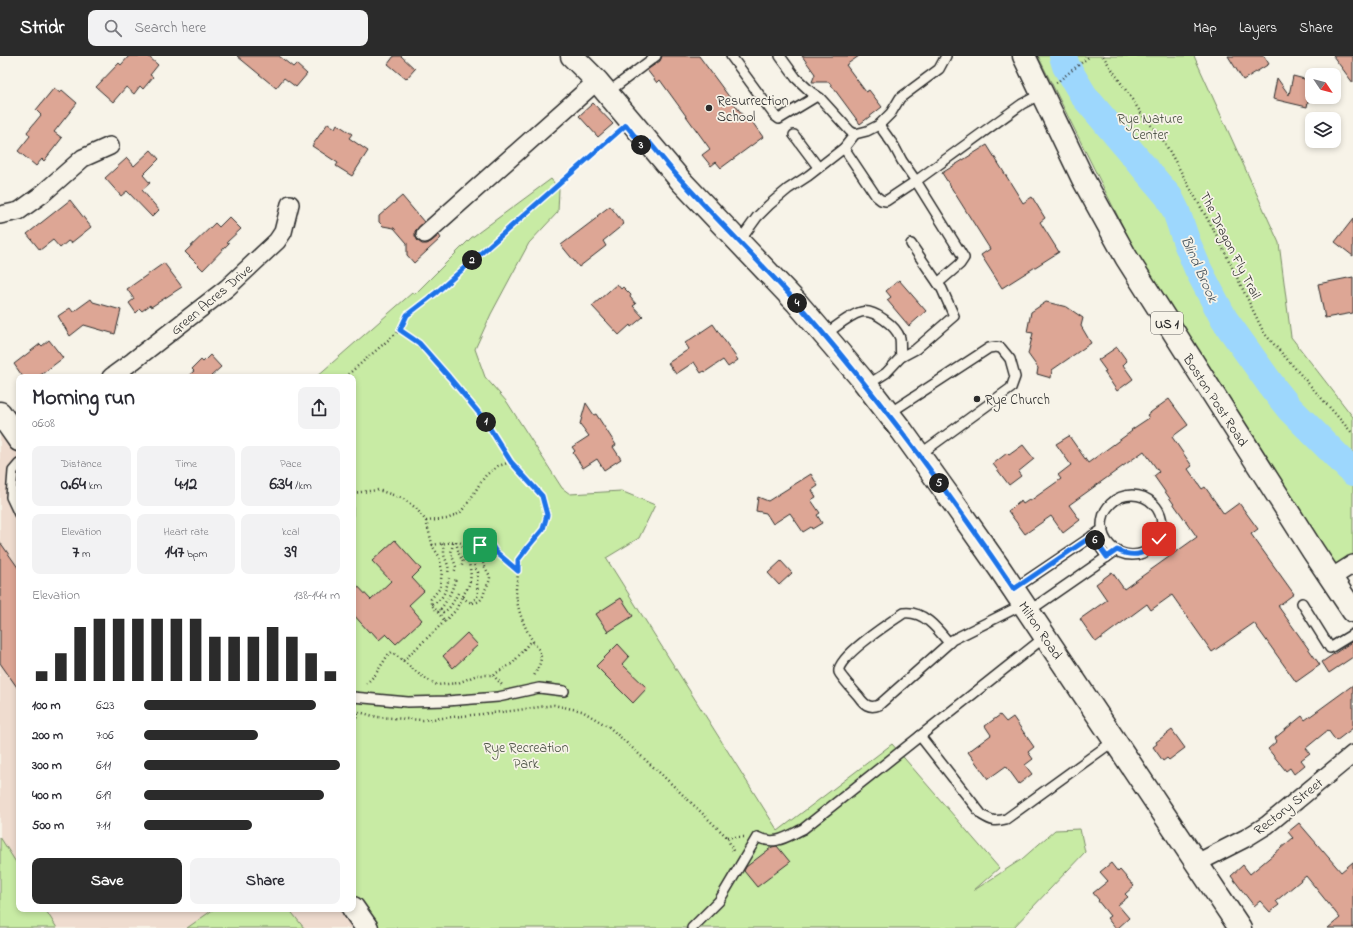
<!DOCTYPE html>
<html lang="en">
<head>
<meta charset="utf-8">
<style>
  body { margin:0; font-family:"Indie Flower",sans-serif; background:#f2f2f3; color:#2b2b33; height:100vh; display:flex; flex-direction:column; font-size:15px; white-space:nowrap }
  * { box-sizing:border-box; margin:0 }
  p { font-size:13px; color:#7c7c81 }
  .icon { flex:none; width:22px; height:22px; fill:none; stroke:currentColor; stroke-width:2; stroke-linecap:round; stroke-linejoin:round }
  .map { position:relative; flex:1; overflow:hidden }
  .panel { position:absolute; left:16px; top:318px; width:340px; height:538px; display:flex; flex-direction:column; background:#fff; border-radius:8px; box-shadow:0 2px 6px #0003 }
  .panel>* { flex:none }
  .needle { width:26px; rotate:125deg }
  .tools { position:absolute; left:1305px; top:12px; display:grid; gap:8px }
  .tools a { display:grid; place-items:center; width:36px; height:36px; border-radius:8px; background:#fff; box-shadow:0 2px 6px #0003; font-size:20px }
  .pin { position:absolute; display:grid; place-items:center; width:34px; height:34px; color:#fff; margin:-17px; border-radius:8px; box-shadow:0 2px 6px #0006 }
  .km { position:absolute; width:20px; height:20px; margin:-10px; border-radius:50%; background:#222; color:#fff; font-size:11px; line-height:20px; text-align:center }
  .round { display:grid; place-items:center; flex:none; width:42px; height:42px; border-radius:8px; background:#f2f2f3 }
  .head { display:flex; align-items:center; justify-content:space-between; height:68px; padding:0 16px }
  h1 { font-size:22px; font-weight:700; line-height:30px }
  .stats { display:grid; grid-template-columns:repeat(3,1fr); gap:6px; height:68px; padding:4px 16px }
  .stats div { display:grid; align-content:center; border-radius:8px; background:#f2f2f3; text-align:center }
  .stats b { font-size:17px; font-weight:700 }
  .stats small { font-size:11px; font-weight:400 }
  .stats p { font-size:11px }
  .chart { height:112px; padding:8px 16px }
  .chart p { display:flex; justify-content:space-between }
  .chart svg { width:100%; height:72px; margin-top:4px; stroke:#2b2b2b; stroke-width:6 }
  .cta { display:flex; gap:8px; margin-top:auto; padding:8px 16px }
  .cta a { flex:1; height:46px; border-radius:8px; background:#2b2b2b; color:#fff; font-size:16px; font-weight:700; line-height:46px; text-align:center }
  .cta a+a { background:#f2f2f3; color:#2b2b33 }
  ul { padding:0 16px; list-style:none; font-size:13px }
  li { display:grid; grid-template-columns:64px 48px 1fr; align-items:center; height:30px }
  li i { height:10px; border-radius:5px; background:#2b2b2b }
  header { display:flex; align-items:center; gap:24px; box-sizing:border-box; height:56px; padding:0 20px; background:#2b2b2b; color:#fff }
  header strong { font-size:19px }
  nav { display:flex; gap:22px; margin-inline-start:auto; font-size:14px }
  .search { width:280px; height:36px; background:#f2f2f3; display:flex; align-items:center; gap:10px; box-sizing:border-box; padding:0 14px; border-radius:8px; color:#7c7c81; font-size:15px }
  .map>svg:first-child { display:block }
  .built { fill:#efdccf }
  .green { fill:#c8eba4; stroke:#7a8b68 }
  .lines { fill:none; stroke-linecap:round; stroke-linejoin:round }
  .river { stroke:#9dd7fd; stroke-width:28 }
  .building { fill:#dda695; stroke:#2b2b2b }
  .service-casing { stroke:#2b2b2b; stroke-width:12 }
  .minor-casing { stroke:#2b2b2b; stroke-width:20 }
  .tertiary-casing { stroke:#2b2b2b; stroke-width:25 }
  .primary-casing { stroke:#2b2b2b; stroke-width:25 }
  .path { stroke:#2b2b2b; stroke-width:2.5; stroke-dasharray:1 3; stroke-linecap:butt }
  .service { stroke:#f7f3e8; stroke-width:9 }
  .minor { stroke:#f7f3e8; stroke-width:17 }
  .tertiary { stroke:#f7f3e8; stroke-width:22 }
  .primary { stroke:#f7f3e8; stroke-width:22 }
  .route-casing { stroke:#fff; stroke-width:8 }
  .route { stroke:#1a73e8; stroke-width:5 }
  .poi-dot { fill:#2b2b2b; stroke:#f7f3e8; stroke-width:1.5 }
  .labels { text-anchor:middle; stroke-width:3.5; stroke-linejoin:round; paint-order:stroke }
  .shield { fill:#f7f3e8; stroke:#686764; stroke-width:1 }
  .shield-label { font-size:13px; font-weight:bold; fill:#2b2b2b }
  .poi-label { font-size:14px; fill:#2b2b2b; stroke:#f7f3e8; text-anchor:start }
  .park-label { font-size:14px; fill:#4a5143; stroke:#f7f3e8 }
  .street-label { font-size:14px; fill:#2b2b2b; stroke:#f7f3e8 }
  .water-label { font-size:15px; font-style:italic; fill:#485660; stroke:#f7f3e8 }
</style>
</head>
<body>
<header>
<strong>Stridr</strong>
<div class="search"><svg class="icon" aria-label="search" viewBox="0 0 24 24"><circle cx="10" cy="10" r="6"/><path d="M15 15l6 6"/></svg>Search here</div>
<nav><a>Map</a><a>Layers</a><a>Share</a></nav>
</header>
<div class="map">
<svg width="1353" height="872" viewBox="0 0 1353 872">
  <rect width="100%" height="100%" fill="#f7f3e8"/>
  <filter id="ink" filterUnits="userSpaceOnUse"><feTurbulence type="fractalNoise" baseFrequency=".025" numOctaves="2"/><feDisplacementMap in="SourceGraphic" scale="8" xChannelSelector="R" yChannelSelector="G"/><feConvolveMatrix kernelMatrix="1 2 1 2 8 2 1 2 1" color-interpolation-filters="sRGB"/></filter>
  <g filter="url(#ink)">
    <g class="built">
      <polygon points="0,369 19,396 19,852 0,818"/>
      <polygon points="19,853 342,853 355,872 30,872"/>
    </g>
    <g class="green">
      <polygon points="1038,0 1194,0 1279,187 1291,281 1353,361 1353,500 1335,511 1142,209"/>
      <polygon points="551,123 559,133 558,156 529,187 491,258 475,293 485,321 507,346 562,432 570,438 621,435 655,449 639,482 606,502 778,775 892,688 999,812 973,835 1022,803 1055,774 1080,773 1085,796 1013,872 373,872 353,844 353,321 316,321 412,237 415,238 471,182"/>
      <polygon points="0,781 19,811 19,853 45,853 57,872 0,872"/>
      <polygon points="214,853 289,853 304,872 187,872"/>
    </g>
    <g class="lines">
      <polyline class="river" points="1063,0 1066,10 1084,40 1169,141 1176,155 1187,187 1198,213 1224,263 1274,333 1290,353 1353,416"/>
    </g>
    <g class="building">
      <polygon points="129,0 148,0 158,9 150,19 153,21 143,33 140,30 134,38 126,31 113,46 96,31 119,7 121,9"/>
      <polygon points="237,0 279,0 293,11 296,8 307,18 296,31 284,22 276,32"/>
      <polygon points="394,0 401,0 415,13 406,23 388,8"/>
      <polygon points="662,0 699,0 747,65 750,63 763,81 721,112 716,106 711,110 702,99 710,93 660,24 657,27 647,14 660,5"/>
      <polygon points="802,0 859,0 846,9 866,36 869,34 882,51 860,68 829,26 812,26 815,18"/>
      <polygon points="1228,0 1264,0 1269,8 1243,24"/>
      <polygon points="1333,0 1353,0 1353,27"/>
      <polygon points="1293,20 1312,25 1307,51 1273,43 1277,22 1289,39"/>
      <polygon points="54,32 60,37 62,34 77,47 54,76 62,82 44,105 42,103 36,110 18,95 30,80 27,76 41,59 36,54"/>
      <polygon points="593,47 613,68 598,81 579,60"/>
      <polygon points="328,67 335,72 337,68 352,78 349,82 368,95 352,120 336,110 338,107 312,90"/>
      <polygon points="987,89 1023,147 1032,141 1045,162 1040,166 1059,196 1002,232 981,199 990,193 942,117"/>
      <polygon points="151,94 159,103 143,119 150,127 142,134 159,154 152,161 127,135 121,140 105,122 127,102 134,110"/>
      <polygon points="402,140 424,166 415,175 415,180 418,185 422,188 427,188 432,185 439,179 441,182 414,207 407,199 407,187 394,172 383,170 379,166 379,160"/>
      <polygon points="70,144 91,171 71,187 68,185 60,192 53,184 40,194 27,178"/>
      <polygon points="610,150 624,168 603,185 606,190 579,211 561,189 598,161 597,160"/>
      <polygon points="229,161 241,173 227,186 229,187 203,214 185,196 215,167 219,171"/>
      <polygon points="1353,163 1353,200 1335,186"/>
      <polygon points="164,207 182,231 151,251 150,249 142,255 140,253 136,257 129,247 134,243 127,233"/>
      <polygon points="1353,221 1353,257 1325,262 1318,228"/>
      <polygon points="899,224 926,255 909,270 887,244 891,241 886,235"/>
      <polygon points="617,228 621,233 623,231 631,239 630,241 636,248 633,250 643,261 631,271 630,269 619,279 592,250"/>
      <polygon points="91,243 93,246 121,254 115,278 84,269 70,280 58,260 70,252 73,256"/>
      <polygon points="1046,246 1067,251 1083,262 1081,270 1091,287 1052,314 1051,322 1037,318 1038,312 1028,298 1033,277 1027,276 1031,256"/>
      <polygon points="713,268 738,304 728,311 723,304 705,316 704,315 701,317 694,306 676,318 668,307 689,293 685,287"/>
      <polygon points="49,284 63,302 38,321 23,321 14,308 40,288 42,290"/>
      <polygon points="1117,291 1127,305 1123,309 1133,323 1117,335 1104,316 1106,315 1098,304"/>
      <polygon points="210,299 221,311 210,321 187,321 194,315 192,313 201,304 203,306"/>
      <polygon points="1169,343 1188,369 1172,381 1192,410 1188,413 1202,433 1205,431 1224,458 1239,447 1258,473 1251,478 1294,538 1278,550 1320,609 1296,626 1254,567 1212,596 1172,539 1151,554 1147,548 1096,586 1080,563 1107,544 1096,528 1112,516 1124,533 1197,481 1154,420 1159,416 1144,395 1069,449 1080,464 1063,477 1051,460 1025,478 1008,455 1021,445 1023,448 1029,444 1030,445 1061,423 1058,419 1071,409 1056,388 1069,380 1088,407 1132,375 1131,374 1149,362 1147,359"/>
      <polygon points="586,347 594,359 596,358 616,389 613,391 621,403 604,414 597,403 583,412 573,397 575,395 572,391 589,380 580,368"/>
      <polygon points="1023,389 1034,403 1018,416 1021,420 1009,429 993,408 1007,397 1009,399"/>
      <polygon points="811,418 818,430 812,434 816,441 811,444 820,457 817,459 822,467 812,473 811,471 803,476 790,457 773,468 766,457 756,455 758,441 768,445"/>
      <polygon points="395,484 421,513 412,522 424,535 409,549 422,564 396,588 386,578 379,584 371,575 369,576 353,558 353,525 371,544 391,525 372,505"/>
      <polygon points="0,486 19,513 19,634 0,607"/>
      <polygon points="781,505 792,517 779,529 768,517"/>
      <polygon points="621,542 633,560 608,576 596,558"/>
      <polygon points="467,577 478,589 453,612 443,600"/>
      <polygon points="1353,585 1353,601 1329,617 1322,606"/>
      <polygon points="618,588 629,600 622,608 647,632 633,647 596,610"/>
      <polygon points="1353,629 1353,672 1336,685 1328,674 1306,692 1310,697 1301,704 1305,709 1294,718 1290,712 1286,715 1268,693 1277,685 1275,682 1302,660 1305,664"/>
      <polygon points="1000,659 1006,666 1013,661 1034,691 1028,696 1033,703 1025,709 1032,718 1019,728 1006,710 988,723 968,696 991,679 985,670"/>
      <polygon points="1172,674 1185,692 1169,704 1167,702 1163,705 1153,691 1157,688 1156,686"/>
      <polygon points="1299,767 1341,816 1353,806 1353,872 1328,872 1340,862 1306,820 1276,845 1279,849 1270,856 1260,845 1254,850 1231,820 1243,809 1250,818 1293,782 1288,776"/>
      <polygon points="777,790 790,806 757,831 744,815 746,811 772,791"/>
      <polygon points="1111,807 1118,816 1120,814 1134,830 1125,838 1128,841 1118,849 1129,862 1118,872 1115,872 1107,862 1110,860 1098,845 1099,844 1093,837 1108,825 1100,816"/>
    </g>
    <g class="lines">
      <defs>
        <g id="service">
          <polyline points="731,0 775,60 779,63 817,40"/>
          <polyline points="780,0 796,22 811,36 820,42 850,75 855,78 867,75 879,69 891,57 900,42 939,13 946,0"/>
          <polyline points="607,37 656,0"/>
          <polyline points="879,69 894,90 902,105 916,125 1022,48 1041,38"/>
          <polyline points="855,78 844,92 876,140 881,144 886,145 916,125 964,202 960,208 938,227"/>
          <polyline points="794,79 818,111"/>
          <polyline points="739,186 757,161 769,149 788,133 808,120 844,92"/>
          <path d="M824,279C835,272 849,259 861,256C874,253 896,270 900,282C901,288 900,295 901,301L886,317L867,329"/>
          <polyline points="901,301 916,293 954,260 942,233 911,188"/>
          <polyline points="888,358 989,292 996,291 1001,292 1010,303 1015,321 1011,332 919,399"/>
          <polyline points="19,408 13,415 11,441 19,458"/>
          <circle cx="1132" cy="469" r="30"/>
          <polyline points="1092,480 1107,501"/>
          <polyline points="1014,533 1103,473"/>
          <polyline points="1302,547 1330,592 1353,578"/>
          <polyline points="1029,555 1117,494"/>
          <path d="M949,587C937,572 924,555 904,557C892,565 835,602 839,616C841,621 855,636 859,641C864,648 869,653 879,649L949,587L952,584L1024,548"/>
          <polyline points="353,641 408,646 447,645 498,641 539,632 564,635"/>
          <path d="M920,680L982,759C992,765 995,766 1006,763L1115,684"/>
          <path d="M692,872L719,845L757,781C775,790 786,781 803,773L1046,580"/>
        </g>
        <g id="minor">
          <polyline points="0,159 19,155 41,139 83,102 110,90"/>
          <polyline points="425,178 597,25"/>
          <polyline points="111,321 133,305 227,232 277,185 283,176 290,148"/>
          <polyline points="1331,522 1353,508"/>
          <polyline points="1197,807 1246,782 1267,769 1353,698"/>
        </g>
        <g id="tertiary">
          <polyline points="572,0 597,25 682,126 797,247 861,322 902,375 953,446 1000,513 1240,872"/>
          <polyline points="0,357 19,384"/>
          <polyline points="353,852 367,872"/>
        </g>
        <polyline id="primary" points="1024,0 1083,123 1126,201 1313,495 1353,555"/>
      </defs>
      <use href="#service" class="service-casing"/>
      <use href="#minor" class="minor-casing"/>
      <use href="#tertiary" class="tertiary-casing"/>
      <use href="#primary" class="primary-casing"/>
      <g class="path">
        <polyline points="1103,0 1143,60 1162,82 1217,180 1264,277 1353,378"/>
        <polyline points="1056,27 1090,0"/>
        <polyline points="400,274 419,287 449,321 484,363 511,406"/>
        <polyline points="345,321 400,274 407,259 437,236 617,77"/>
        <polyline points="353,437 378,434 402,442 416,452 426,465 433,491 439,500 442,515 440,532 431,543 431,548 445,565 403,605 392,596 388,599 375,619 365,629"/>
        <polyline points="426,465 447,463 460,457 470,444 479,429 486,419 498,410 511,406 542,440 547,459 543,473 528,491 518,504 518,515"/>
        <polyline points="456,486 459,498 463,506 461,512"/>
        <polyline points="453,487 451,497 456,511 454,517"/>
        <path d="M442,488C444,491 444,494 444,498C445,505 450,509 448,517"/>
        <path d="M432,489C438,488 457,485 461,487L465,495L473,502L475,512L478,516L477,527L478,538L477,541L471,547"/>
        <path d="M462,540C475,524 471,513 465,495"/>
        <path d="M432,548C444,544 446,533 449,522"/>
        <path d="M440,553L443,556C451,553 454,544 458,537"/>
        <path d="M438,556C447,546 452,535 456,522"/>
        <path d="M445,565L456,554L462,540C468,547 476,550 482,542C484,539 484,535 486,532C488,528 490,525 490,520C484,510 479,500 480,489L485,485L491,488L497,496L518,515C518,522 516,528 516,535C517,554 524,571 534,587"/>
        <path d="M403,605L420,619L437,629L458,627L477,619H493L513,607L529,587H534C546,601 540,607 533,622"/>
        <polyline points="493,619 502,629"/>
        <polyline points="359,656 377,661 423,664 511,655 554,649 582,655 609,671 661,718 727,781 734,797"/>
        <polyline points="353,669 359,655"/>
        <polyline points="727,781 744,781"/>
      </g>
      <use href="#service" class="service"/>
      <use href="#minor" class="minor"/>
      <use href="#tertiary" class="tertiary"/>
      <use href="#primary" class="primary"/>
    </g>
  </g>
  <g class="lines" filter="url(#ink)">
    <defs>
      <path id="route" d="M480,489L485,485L491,488L496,496L518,515V504L528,491L543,473L547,459L542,440L511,406L484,363L449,321L419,287L400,274L407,259L437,236L626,69L644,92L650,87C661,100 671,114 683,126C720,167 760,206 797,247C876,337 947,434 1014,533L1092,480L1107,501L1117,494C1135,503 1148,498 1159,483"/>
    </defs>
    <use href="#route" class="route-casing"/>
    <use href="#route" class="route"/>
  </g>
  <g class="poi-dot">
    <circle cx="709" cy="52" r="4"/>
    <circle cx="977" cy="343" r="4"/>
  </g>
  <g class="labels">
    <rect class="shield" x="1151" y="256" width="32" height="22" rx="3"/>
    <g class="shield-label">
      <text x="1167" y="272">US 1</text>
    </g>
    <g class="poi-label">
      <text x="717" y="49">Resurrection<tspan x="717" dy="16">School</tspan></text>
      <text x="985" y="348">Rye Church</text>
    </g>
    <g class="park-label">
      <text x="1150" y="67">Rye Nature<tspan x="1150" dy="16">Center</tspan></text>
      <text x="526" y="696">Rye Recreation<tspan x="526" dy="16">Park</tspan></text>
    </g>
    <g class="street-label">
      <text transform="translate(1231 189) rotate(63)" y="5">The Dragon Fly Trail</text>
      <text transform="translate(211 243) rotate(-40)" y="5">Green Acres Drive</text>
      <text transform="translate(1216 344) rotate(57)" y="5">Boston Post Road</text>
      <text transform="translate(1041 574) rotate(56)" y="5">Milton Road</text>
      <text transform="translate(1288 750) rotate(-38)" y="5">Rectory Street</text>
    </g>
    <g class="water-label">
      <text transform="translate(1200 213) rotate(66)" y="5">Blind Brook</text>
    </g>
  </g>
</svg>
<div class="tools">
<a><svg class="needle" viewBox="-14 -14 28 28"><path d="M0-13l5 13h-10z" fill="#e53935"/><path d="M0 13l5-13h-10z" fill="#7c7c81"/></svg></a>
<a><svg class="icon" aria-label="layers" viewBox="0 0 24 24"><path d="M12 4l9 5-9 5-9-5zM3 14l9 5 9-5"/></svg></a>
</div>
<div class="pin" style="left:480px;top:489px;background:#1e9e55"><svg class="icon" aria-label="arrive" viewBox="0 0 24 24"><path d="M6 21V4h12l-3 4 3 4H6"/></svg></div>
<div class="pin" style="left:1159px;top:483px;background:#d93025"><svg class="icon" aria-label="check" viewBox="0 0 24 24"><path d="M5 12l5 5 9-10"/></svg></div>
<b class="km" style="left:486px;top:366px">1</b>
<b class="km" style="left:472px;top:204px">2</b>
<b class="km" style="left:641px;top:89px">3</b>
<b class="km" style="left:797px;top:247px">4</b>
<b class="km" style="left:939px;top:427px">5</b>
<b class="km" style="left:1095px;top:484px">6</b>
<section class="panel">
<div class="head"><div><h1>Morning run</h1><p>06:08</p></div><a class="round"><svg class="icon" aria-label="share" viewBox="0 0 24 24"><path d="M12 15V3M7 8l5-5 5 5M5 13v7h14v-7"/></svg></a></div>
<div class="stats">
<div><p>Distance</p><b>0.64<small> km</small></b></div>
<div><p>Time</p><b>4:12</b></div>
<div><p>Pace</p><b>6:34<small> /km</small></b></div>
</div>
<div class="stats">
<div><p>Elevation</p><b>7<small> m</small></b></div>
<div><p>Heart rate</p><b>147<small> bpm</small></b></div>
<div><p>kcal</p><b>39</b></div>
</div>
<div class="chart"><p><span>Elevation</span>138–144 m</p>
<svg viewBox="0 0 160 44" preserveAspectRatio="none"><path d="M5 44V38M15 44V27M25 44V11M35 44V6M45 44V6M55 44V6M65 44V6M75 44V6M85 44V6M95 44V17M105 44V17M115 44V17M125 44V11M135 44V17M145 44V27M155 44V38"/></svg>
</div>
<ul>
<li><b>100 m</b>6:23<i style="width:88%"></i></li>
<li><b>200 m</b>7:06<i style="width:58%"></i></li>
<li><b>300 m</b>6:11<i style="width:100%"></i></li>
<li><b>400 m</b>6:19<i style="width:92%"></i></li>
<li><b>500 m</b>7:11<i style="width:55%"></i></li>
</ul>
<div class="cta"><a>Save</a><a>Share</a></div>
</section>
</div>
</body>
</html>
